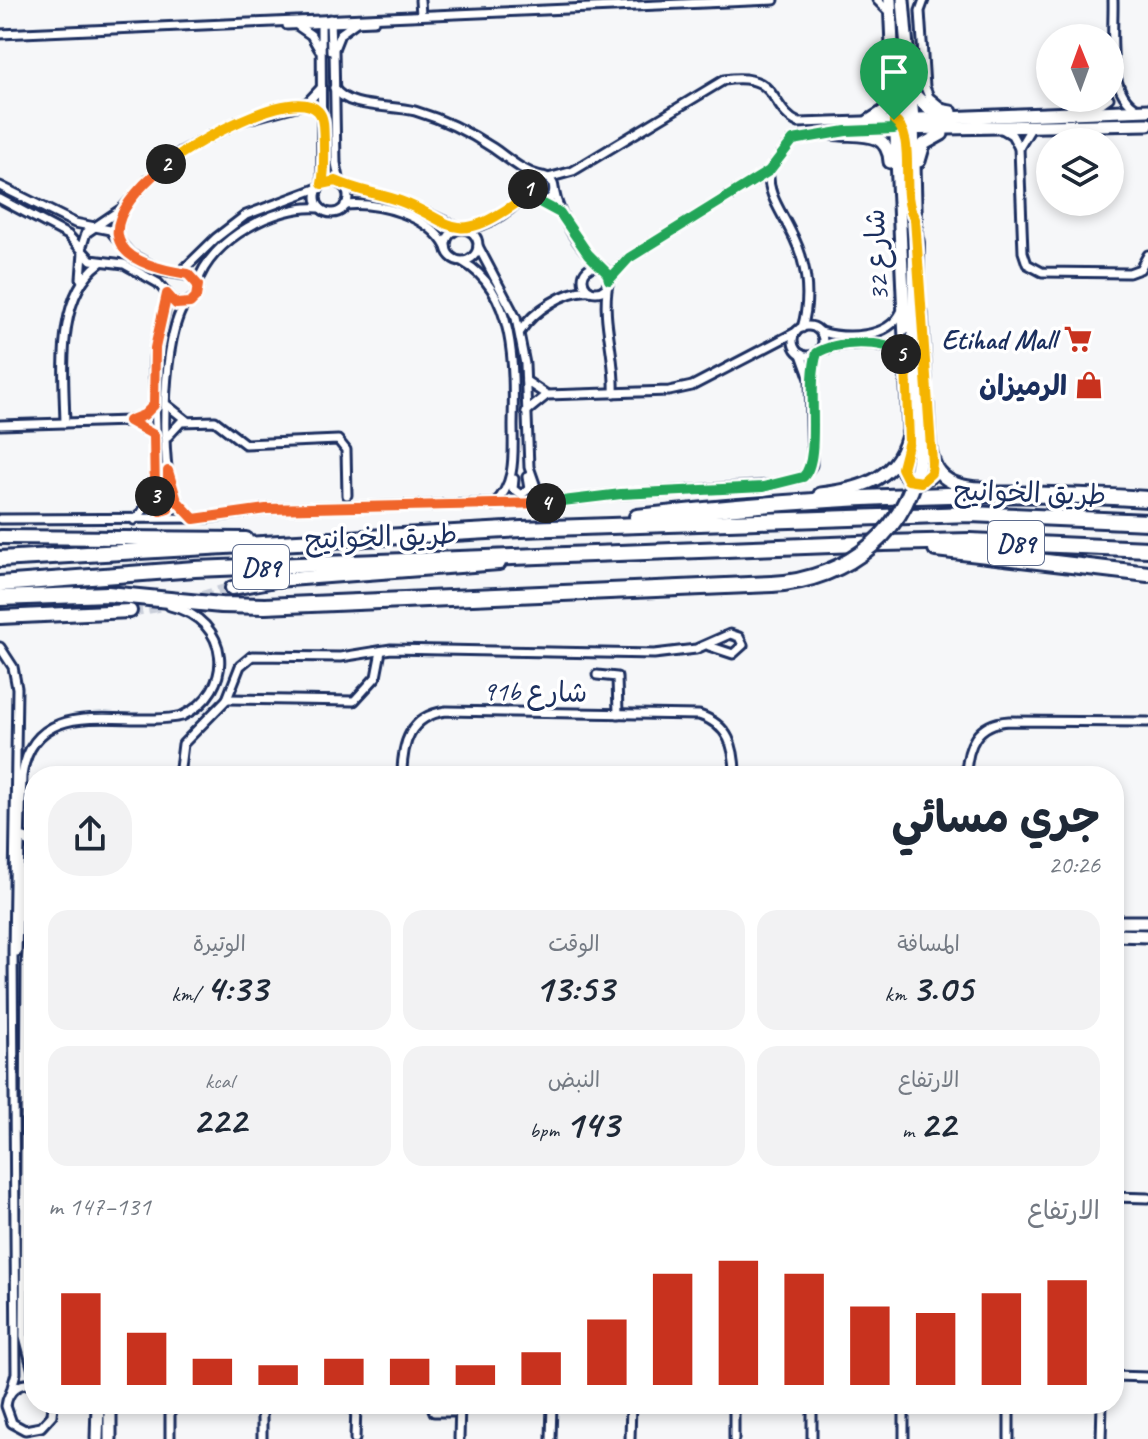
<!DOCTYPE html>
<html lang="ar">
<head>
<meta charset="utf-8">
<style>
  body { margin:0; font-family:Caveat,"Playpen Sans Arabic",sans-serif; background:#f2f2f3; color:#1f2937; direction:rtl; height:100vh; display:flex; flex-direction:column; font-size:30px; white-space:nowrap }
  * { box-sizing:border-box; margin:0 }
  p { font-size:26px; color:#747a83 }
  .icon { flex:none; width:44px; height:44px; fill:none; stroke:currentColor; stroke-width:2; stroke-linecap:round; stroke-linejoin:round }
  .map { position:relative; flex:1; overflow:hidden; direction:ltr }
  .sheet { position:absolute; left:24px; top:766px; width:1100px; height:648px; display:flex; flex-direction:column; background:#fff; border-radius:32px; box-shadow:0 4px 12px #0003; direction:rtl }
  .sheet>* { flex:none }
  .needle { width:52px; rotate:359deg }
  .controls { position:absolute; left:1036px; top:24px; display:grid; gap:16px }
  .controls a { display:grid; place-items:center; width:88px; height:88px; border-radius:50%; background:#fff; box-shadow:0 4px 12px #0003; font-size:40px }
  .pin { position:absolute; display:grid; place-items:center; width:68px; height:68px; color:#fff; margin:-82px -34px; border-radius:50% 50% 50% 0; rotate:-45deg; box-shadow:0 0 8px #0007 }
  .pin .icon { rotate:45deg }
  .km { position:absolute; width:40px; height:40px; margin:-20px; border-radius:50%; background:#222; color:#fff; font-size:22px; line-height:40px; text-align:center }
  .round { display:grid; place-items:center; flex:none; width:84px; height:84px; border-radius:32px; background:#f2f2f3 }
  .summary { display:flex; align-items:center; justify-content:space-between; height:136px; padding:0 24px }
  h1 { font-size:44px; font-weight:700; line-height:60px }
  .metrics { display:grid; grid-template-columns:repeat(3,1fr); gap:12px; height:136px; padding:8px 24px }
  .metrics div { display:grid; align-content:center; border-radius:20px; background:#f2f2f3; text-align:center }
  .metrics b { font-size:40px; font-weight:700 }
  .metrics small { font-size:22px; font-weight:400 }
  .metrics p { font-size:22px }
  .chart { height:224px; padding:16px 24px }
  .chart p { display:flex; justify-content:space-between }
  .chart svg { width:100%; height:144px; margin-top:8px; stroke:#c8321e; stroke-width:6 }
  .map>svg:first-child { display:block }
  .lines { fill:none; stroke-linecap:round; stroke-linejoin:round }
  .primary-tunnel { stroke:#cacfda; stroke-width:12; stroke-dasharray:12 6; stroke-linecap:butt }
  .street-casing { stroke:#1b2f5e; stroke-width:13 }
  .secondary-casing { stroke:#1b2f5e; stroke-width:17 }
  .primary-casing { stroke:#1b2f5e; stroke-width:18 }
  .highway-casing { stroke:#1b2f5e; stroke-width:20 }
  .street { stroke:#fff; stroke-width:7 }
  .secondary { stroke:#fff; stroke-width:11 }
  .primary { stroke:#fff; stroke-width:12 }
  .highway { stroke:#fff; stroke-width:14 }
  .highway-bridge-casing { stroke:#1b2f5e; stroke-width:20; stroke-linecap:butt }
  .highway-bridge { stroke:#fff; stroke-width:14 }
  .split-1-casing { stroke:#fff; stroke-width:16 }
  .split-2-casing { stroke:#fff; stroke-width:16 }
  .split-3-casing { stroke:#fff; stroke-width:16 }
  .split-4-casing { stroke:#fff; stroke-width:16 }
  .split-5-casing { stroke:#fff; stroke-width:16 }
  .split-6-casing { stroke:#fff; stroke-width:16 }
  .split-1 { stroke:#22a559; stroke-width:10 }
  .split-2 { stroke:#f5b400; stroke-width:10 }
  .split-3 { stroke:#f0652b; stroke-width:10 }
  .split-4 { stroke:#f0652b; stroke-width:10 }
  .split-5 { stroke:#22a559; stroke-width:10 }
  .split-6 { stroke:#f5b400; stroke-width:10 }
  .labels { text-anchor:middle; stroke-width:7; stroke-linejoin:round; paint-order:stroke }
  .shield { fill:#fff; stroke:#5f6d8e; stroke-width:2 }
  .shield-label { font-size:26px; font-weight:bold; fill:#1b2f5e }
  .street-label { font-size:28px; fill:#1b2f5e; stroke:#fff }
  .poi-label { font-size:28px; font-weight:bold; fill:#1b2f5e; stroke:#fff; text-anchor:end }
</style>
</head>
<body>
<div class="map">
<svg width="1148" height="1439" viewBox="0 0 1148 1439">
  <rect width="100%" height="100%" fill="#f6f7f9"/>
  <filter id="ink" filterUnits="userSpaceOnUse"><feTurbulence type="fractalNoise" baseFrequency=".0125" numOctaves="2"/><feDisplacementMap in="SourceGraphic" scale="16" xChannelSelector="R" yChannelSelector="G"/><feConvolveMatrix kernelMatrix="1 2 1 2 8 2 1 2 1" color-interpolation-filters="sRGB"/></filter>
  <g filter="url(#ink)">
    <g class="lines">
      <polyline class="primary-tunnel" points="130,611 192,600 232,588"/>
      <defs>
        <g id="street">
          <polyline points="420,0 421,15"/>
          <polyline points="877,0 890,13"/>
          <polyline points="924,0 920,11 925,87 929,97 940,106"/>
          <path d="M1113,0C1114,32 1105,92 1138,109"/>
          <polyline points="330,19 331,51"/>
          <polyline points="321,21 322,184"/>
          <polyline points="287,25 374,21"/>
          <polyline points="298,26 311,35 319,49"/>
          <polyline points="0,34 774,0"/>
          <path d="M334,88C349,110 390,104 415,111C442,119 469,132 493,148C509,159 521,171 541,176"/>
          <polyline points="1070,109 1102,103 1109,98"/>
          <polyline points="1031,128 1019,148 1023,252 1027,264 1042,272 1129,273 1140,269 1148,255"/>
          <polyline points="1002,129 1012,135 1019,148"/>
          <polyline points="855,130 894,129"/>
          <path d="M769,171C767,194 781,211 790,230C806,259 812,295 802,328"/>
          <circle cx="541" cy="189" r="13"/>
          <path d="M548,178L573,171L724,80C780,71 769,110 799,123L894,120"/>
          <circle cx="332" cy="197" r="16"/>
          <polyline points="340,183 336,163 334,49 340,34 355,23"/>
          <polyline points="0,186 75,223 110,230 130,254 162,271 192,276 198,285 196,297 185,304 176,304 158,283 124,264 91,260 68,235 0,199"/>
          <polyline points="343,186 409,205 461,229"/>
          <path d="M554,189C559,218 580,249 602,268"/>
          <path d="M345,205C379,202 429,215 446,247"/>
          <circle cx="462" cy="245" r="16"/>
          <path d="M465,229C487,227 518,208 528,188"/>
          <polyline points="116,236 122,210"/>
          <polyline points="82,246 86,233 123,208 148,180 181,152 240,121 307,103 321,88"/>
          <polyline points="478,246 516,318 525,364 529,467 536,487 554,502"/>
          <path d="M463,262C517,292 514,372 513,425C513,452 517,485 493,505"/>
          <circle cx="596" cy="279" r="13"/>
          <polyline points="180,273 216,238 246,215 318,188"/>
          <polyline points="81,279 83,252"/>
          <polyline points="609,280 629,258 769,171 793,140 835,132"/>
          <path d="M197,284C210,239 277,204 320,208"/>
          <path d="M608,284C601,319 616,357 614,393"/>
          <path d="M185,304C163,333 160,453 171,488C175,500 182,510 193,518"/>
          <circle cx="808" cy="341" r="15"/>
          <path d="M520,332C532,312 567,288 591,291"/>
          <path d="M821,332C846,339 888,339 901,312"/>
          <path d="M820,351C841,342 889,338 904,359"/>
          <polyline points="526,381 547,395"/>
          <polyline points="167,405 186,420"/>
          <polyline points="526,412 547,395 669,391 692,386 796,332"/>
          <polyline points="132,421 154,435"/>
          <path d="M65,423C64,374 55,296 100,263"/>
          <polyline points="0,425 129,421 144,415 154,405"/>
          <polyline points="168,436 181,422 215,421 245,444 338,440 346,450 347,495"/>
          <polyline points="514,479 513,489 521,495 529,489 527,477"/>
          <polyline points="156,494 155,507 165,511 170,503 167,487"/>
          <polyline points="0,519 207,518 266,509 556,502 612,495 771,485 803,477 812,465 810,379 801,354"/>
          <path d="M134,520C170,495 151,398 154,358C156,336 166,317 167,296"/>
          <polyline points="0,647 13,667 17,688 13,952 16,1373 11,1391"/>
          <polyline points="597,675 617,677 618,714"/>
          <polyline points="227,699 354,701 376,677 381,651"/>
          <polyline points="179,776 183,744 227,699 240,666 252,656 341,657 391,649 654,654 696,649 730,634 739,637 743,645 733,654 709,646"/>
          <path d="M402,776C402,744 409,716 446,711L699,715C729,725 735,747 735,776"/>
          <path d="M966,776C967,746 976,723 1009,721L1148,722"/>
          <polyline points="24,837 34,850"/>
          <polyline points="34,862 26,964 24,1336 34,1375"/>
          <path d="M17,952L22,776C34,691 124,729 182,716C237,690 231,620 170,606"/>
          <polyline points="1114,1197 1148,1198"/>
          <polyline points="1114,1376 1148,1377"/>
          <path d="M34,1383C18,1383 8,1390 6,1406L12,1423L25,1430L41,1427L52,1415L53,1404"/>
          <polyline points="431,1404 434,1412 460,1412"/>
          <polyline points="170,1439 170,1404"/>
          <polyline points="262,1439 262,1404"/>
          <polyline points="355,1439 356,1404"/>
          <polyline points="459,1439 460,1404"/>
          <polyline points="551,1439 552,1404"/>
          <polyline points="630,1439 631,1404"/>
          <polyline points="734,1439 734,1404"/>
          <polyline points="812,1439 812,1404"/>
          <polyline points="904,1439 904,1404"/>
          <polyline points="1009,1439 1009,1404"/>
          <polyline points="1101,1439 1102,1404"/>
        </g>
        <g id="secondary">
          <polyline points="903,0 913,120 916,248"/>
          <polyline points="897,64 908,125"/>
          <polyline points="912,92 928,108 951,112"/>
          <polyline points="894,120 1148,110"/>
          <polyline points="869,121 885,111 893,95"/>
          <polyline points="901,126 905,135 909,208"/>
          <polyline points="894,129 1148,124"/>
          <path d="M832,133C857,137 888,128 890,162"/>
          <polyline points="919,161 924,144 942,134"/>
          <polyline points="921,313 925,379"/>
          <path d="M927,404C930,450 924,487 982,488"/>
          <polyline points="905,458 903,472 912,482 929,477 932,462"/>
          <path d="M820,494C864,489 900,478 909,430L890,0"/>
          <polyline points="1114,922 1148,922"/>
          <polyline points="1114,935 1148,936"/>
          <polyline points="97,1439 98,1404"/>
          <polyline points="110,1439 110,1404"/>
        </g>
        <g id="primary">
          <polyline points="0,537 246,539"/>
          <polyline points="232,588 276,580 499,563"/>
          <polyline points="0,617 130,611"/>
        </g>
        <g id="highway">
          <polyline points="915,333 916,242"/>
          <path d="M637,517C807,498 977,488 1148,499"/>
          <polyline points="936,549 1148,574"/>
          <polyline points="0,559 522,529 970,514 1148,522"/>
          <polyline points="0,584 195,569 884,543 970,541 1148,549"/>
          <polyline points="0,598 108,594 221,605 265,606 772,584"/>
        </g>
      </defs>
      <use href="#street" class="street-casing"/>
      <use href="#secondary" class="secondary-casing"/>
      <use href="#primary" class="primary-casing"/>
      <use href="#highway" class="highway-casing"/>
      <use href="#street" class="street"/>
      <use href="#secondary" class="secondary"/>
      <use href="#primary" class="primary"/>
      <use href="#highway" class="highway"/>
      <defs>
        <path id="highway-bridge" d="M772,584C847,580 914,529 920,449C923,411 917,371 915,333"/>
      </defs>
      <use href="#highway-bridge" class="highway-bridge-casing"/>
      <use href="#highway-bridge" class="highway-bridge"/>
    </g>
  </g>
  <g class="lines" filter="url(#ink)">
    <defs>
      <polyline id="split-1" points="528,189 534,199 560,213 588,254 607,273 609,280 629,258 769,171 793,140 846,131 894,129 894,120"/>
      <path id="split-2" d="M166,164C190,146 292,84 318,111C325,118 323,131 324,141C324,156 325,170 322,184L336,181C357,191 378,193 400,201C447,218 452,244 501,213C512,206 522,201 528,189"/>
      <path id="split-3" d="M155,496L154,435L129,421L144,415L154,405L155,348L167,294L176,304L190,303L196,297L198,285L188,274C93,260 103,217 166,164"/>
      <polyline id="split-4" points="155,496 155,507 161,511 168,509 168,471 177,501 194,519 266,509 546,503"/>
      <path id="split-5" d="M546,503L621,494L763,487L803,477C822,460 806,385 817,353C835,341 884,339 901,354"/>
      <path id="split-6" d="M894,120C918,137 898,193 915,219L932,462L931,473L921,482L908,480L902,468L909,441L906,364L901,354"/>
    </defs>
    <use href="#split-1" class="split-1-casing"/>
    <use href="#split-2" class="split-2-casing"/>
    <use href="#split-3" class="split-3-casing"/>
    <use href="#split-4" class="split-4-casing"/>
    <use href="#split-5" class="split-5-casing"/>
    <use href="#split-6" class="split-6-casing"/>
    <use href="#split-1" class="split-1"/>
    <use href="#split-2" class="split-2"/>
    <use href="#split-3" class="split-3"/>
    <use href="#split-4" class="split-4"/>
    <use href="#split-5" class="split-5"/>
    <use href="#split-6" class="split-6"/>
  </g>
  <defs>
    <symbol id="supermarket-bare" viewBox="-9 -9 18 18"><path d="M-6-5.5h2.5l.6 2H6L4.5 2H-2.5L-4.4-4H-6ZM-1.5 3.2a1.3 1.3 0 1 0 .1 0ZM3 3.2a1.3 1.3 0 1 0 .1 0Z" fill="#c8321e" stroke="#fff" stroke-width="2.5" paint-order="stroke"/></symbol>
    <symbol id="shop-bare" viewBox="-9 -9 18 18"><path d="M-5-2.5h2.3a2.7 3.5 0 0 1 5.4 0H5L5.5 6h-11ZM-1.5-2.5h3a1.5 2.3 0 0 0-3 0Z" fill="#c8321e" stroke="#fff" stroke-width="2.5" paint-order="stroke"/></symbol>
  </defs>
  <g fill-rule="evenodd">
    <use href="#supermarket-bare" x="1058" y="319" width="40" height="40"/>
    <use href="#shop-bare" x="1069" y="365" width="40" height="40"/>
  </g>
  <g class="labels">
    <g class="shield">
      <rect x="988" y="521" width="56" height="44" rx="6"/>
      <rect x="233" y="545" width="56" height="44" rx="6"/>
    </g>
    <g class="shield-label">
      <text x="1016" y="552">D89</text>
      <text x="261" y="576">D89</text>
    </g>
    <g class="street-label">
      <text transform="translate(876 255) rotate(-93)" y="10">شارع 32</text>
      <text transform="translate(1030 492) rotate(2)" y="10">طريق الخوانيج</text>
      <text transform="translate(381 536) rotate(-2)" y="10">طريق الخوانيج</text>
      <text transform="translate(535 691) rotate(1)" y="10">91b شارع</text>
    </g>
    <g class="poi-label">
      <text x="1056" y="349">Etihad Mall</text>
      <text x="1067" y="395">الرميزان</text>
    </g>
  </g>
</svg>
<div class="controls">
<a><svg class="needle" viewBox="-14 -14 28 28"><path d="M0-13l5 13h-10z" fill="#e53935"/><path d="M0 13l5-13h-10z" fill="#747a83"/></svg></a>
<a><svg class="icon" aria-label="layers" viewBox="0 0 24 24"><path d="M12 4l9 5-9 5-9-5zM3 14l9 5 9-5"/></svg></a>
</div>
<div class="pin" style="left:894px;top:120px;background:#1e9e55"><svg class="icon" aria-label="arrive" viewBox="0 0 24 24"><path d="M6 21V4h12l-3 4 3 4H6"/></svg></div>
<b class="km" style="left:528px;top:189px">1</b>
<b class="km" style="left:166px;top:164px">2</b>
<b class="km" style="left:155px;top:496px">3</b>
<b class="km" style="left:546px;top:503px">4</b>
<b class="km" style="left:901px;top:354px">5</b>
<section class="sheet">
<div class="summary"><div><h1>جري مسائي</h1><p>20:26</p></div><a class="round"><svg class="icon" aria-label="share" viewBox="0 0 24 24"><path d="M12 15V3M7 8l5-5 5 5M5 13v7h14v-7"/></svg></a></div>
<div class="metrics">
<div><p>المسافة</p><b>3.05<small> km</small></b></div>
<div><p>الوقت</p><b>13:53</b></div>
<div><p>الوتيرة</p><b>4:33<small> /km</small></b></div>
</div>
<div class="metrics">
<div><p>الارتفاع</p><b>22<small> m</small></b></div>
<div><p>النبض</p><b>143<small> bpm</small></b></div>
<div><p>kcal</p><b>222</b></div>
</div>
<div class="chart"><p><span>الارتفاع</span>131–147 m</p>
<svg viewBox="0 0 160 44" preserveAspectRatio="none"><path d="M5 44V16M15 44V28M25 44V36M35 44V38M45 44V36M55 44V36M65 44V38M75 44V34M85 44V24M95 44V10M105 44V6M115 44V10M125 44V20M135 44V22M145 44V16M155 44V12"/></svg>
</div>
</section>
</div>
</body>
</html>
